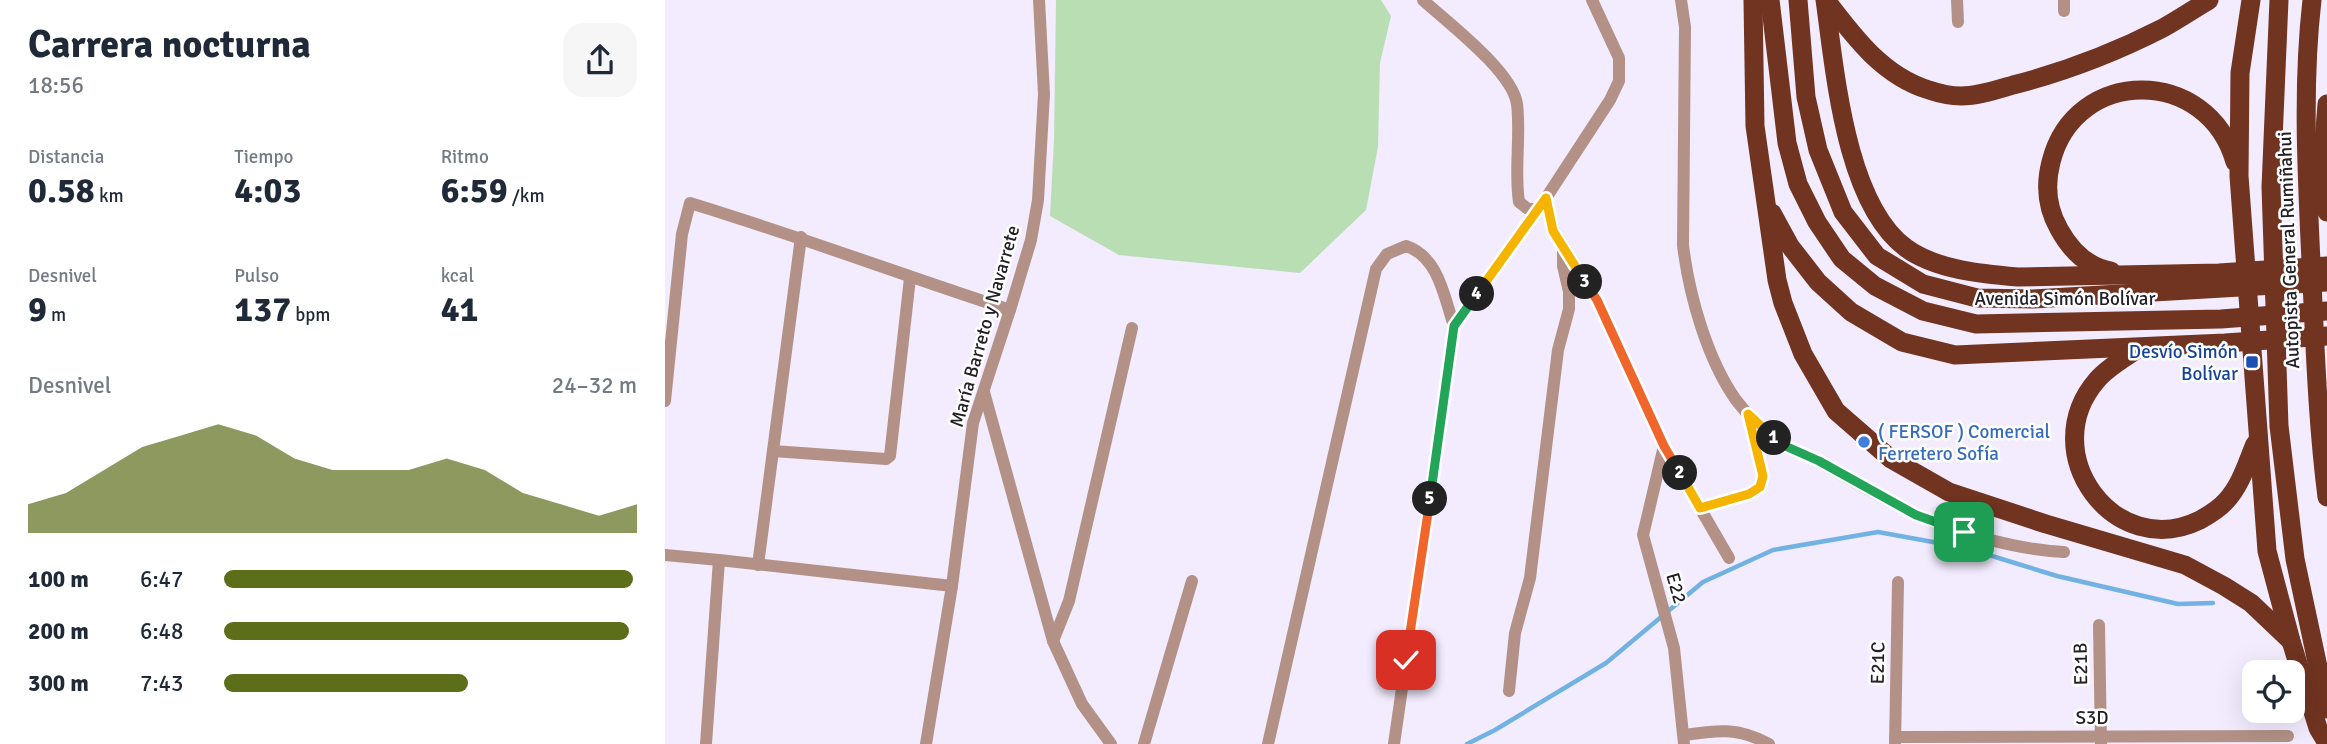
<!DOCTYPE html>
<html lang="es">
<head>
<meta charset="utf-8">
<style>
  body { margin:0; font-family:Signika,sans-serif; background:#f6f6f7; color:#1f2937; height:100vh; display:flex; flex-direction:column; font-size:26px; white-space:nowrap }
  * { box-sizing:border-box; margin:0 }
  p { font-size:23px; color:#747a83 }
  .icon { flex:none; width:38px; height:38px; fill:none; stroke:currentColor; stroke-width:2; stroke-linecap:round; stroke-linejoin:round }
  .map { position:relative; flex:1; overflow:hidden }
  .drawer { display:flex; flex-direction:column; background:#fff; width:665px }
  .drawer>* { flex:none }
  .fabs { position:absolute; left:1577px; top:660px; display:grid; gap:14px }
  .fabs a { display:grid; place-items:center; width:63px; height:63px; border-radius:14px; background:#fff; box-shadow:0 7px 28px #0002; font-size:35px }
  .pin { position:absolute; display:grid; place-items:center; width:60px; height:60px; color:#fff; margin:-30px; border-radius:14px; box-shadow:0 4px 10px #0006 }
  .km { position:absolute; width:35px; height:35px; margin:-18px; border-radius:50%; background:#222; color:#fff; font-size:19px; line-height:35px; text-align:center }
  .round { display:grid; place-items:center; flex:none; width:74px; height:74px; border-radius:21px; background:#f6f6f7 }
  .summary { display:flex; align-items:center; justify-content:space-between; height:119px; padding:0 28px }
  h1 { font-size:38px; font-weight:700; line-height:52px }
  .figures { display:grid; grid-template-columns:repeat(3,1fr); gap:10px; height:119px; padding:7px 28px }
  .figures div { display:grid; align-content:center }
  .figures b { font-size:35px; font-weight:700 }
  .figures small { font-size:19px; font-weight:400 }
  .figures p { font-size:19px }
  .chart { height:196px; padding:14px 28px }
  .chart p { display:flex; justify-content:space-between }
  .chart svg { width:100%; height:126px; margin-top:7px; fill:#5d6e1b; opacity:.7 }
  ul { padding:0 28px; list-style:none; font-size:23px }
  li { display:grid; grid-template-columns:112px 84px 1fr; align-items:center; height:52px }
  li i { height:18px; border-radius:9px; background:#5d6e1b }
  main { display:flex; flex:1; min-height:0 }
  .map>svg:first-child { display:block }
  .green { fill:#badeb4 }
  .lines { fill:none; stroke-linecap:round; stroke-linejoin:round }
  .stream { stroke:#72b2e3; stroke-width:4.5 }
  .minor { stroke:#b39186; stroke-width:12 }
  .trunk { stroke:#703420; stroke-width:19 }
  .split-1-casing { stroke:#fff; stroke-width:14 }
  .split-2-casing { stroke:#fff; stroke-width:14 }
  .split-3-casing { stroke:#fff; stroke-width:14 }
  .split-4-casing { stroke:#fff; stroke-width:14 }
  .split-5-casing { stroke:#fff; stroke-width:14 }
  .split-6-casing { stroke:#fff; stroke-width:14 }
  .split-1 { stroke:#22a559; stroke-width:9 }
  .split-2 { stroke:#f5b400; stroke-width:9 }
  .split-3 { stroke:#f0652b; stroke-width:9 }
  .split-4 { stroke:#f5b400; stroke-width:9 }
  .split-5 { stroke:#22a559; stroke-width:9 }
  .split-6 { stroke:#f0652b; stroke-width:9 }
  .transit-dot { fill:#1a4fb4; stroke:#fff; stroke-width:2.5 }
  .shop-dot { fill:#3f7fe0; stroke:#fff; stroke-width:2.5 }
  .labels { text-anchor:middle; stroke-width:5; stroke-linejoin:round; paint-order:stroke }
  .street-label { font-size:19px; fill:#232028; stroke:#fff }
  .transit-label { font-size:19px; fill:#164399; stroke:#fff; text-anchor:end }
  .shop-label { font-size:19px; fill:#366cbe; stroke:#fff; text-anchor:start }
</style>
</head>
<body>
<main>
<section class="drawer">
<div class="summary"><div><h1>Carrera nocturna</h1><p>18:56</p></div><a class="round"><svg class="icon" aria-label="share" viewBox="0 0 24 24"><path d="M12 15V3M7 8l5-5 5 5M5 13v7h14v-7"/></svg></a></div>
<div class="figures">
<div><p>Distancia</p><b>0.58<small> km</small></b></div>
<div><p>Tiempo</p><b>4:03</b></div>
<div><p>Ritmo</p><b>6:59<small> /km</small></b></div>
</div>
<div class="figures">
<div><p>Desnivel</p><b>9<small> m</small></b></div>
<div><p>Pulso</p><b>137<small> bpm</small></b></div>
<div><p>kcal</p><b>41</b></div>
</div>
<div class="chart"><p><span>Desnivel</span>24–32 m</p>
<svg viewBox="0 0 160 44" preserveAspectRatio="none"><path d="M0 44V34L10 30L20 22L30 14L40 10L50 6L60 10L70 18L80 22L90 22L100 22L110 18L120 22L130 30L140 34L150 38L160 34V44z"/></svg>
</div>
<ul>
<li><b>100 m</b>6:47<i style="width:99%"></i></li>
<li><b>200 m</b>6:48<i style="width:98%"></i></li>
<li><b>300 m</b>7:43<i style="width:59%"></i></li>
</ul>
</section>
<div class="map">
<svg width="1662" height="744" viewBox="0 0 1662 744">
  <rect width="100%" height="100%" fill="#f2ecfe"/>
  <polygon class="green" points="391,0 716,0 726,16 715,63 713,147 701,210 635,273 454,255 385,216 389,140"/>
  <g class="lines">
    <polyline class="stream" points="802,744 830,730 941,663 1038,582 1108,550 1213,532 1301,548 1392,576 1513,604 1548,603"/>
    <g class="minor">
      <path d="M758,0C783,23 847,71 852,104C856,137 849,169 854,202L863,209H872"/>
      <path d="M1016,0L1020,27L1018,245C1024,295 1042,359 1071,400C1084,417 1100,433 1117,445C1129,452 1144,456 1156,463C1187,480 1218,499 1250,514C1290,533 1355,550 1399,552"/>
      <polyline points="1292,0 1293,22"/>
      <polyline points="1399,0 1399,11"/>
      <polyline points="881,198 889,231 932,300 999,446 1064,558"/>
      <polyline points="319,392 388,641 417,704 446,744"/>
      <path d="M0,401L17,234L25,203C133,236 238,275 345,310"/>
      <polyline points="999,446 978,535 1009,648 1019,744"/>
      <polyline points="108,451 221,459 225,456 245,278"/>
      <polyline points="1035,507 1084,494 1095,487 1098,476 1084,417"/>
      <polyline points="0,555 54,560"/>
      <polyline points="93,565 136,237"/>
      <polyline points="1434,625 1436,744"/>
      <polyline points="388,641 404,601 467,328"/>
      <polyline points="844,691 850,633 865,578 893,350 904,309 904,292 898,266 898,249"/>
      <path d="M1019,735C1052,730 1073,727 1104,744"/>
      <polyline points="1230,737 1623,736"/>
      <polyline points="41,744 54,560 287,586"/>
      <polyline points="261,744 287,586 308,423 345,310 366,240 373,200 379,94 374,0"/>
      <polyline points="479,744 527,581"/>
      <path d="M603,744L711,269L722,254L741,246C774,257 779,297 789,326"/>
      <polyline points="729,744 789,326 881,198 945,100 954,81 954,58 927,0"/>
      <polyline points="1230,744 1233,582"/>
    </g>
    <g class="trunk">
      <polyline points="1088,0 1090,126 1112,280 1118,303 1138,354 1171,411 1226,459 1284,492 1381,524 1520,565 1559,586 1586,603 1626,641"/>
      <polyline points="1105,0 1122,143 1133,184 1152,222 1177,259 1210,286 1258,311 1311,324 1556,319 1662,311"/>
      <polyline points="1133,0 1141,97 1153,150 1178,212 1212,256 1258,284 1312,298 1368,299 1662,282"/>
      <path d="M1160,0C1170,70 1180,203 1241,248C1271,270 1318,274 1353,277L1554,273L1662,266"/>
      <path d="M1161,0C1189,37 1218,76 1264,90C1273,93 1286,96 1296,96C1313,96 1331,90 1348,85C1399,72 1451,52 1498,28C1514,19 1529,9 1544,0"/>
      <polyline points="1586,0 1575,73 1574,176 1602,551 1626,641 1653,728 1662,743"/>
      <polyline points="1614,0 1606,187 1614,426 1630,559 1662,709"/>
      <path d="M1647,0C1637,87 1642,175 1646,262C1650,341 1652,419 1662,497"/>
      <polyline points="1662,104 1658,154 1662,212"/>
      <polyline points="1107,213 1125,246 1153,282 1186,312 1237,342 1290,355 1560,343 1662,336"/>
      <path d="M1446,271C1422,267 1405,249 1394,229C1382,208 1380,185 1386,162C1410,66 1543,66 1570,162"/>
      <path d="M1474,348C1460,358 1443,367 1432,380C1369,453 1450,562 1535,520C1544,515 1554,509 1561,501C1576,485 1582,463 1590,444"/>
    </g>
  </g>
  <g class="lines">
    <defs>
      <polyline id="split-1" points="1109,438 1118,445 1154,461 1251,515 1299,532"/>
      <polyline id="split-2" points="1015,473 1035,508 1084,494 1095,487 1098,476 1083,414 1109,438"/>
      <polyline id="split-3" points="920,282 932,300 999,446 1015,473"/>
      <polyline id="split-4" points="812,294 881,198 888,231 920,282"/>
      <polyline id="split-5" points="765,499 789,326 812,294"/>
      <polyline id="split-6" points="741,660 765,499"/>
    </defs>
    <use href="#split-1" class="split-1-casing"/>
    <use href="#split-2" class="split-2-casing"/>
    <use href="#split-3" class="split-3-casing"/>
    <use href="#split-4" class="split-4-casing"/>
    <use href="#split-5" class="split-5-casing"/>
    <use href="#split-6" class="split-6-casing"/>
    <use href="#split-1" class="split-1"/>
    <use href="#split-2" class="split-2"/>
    <use href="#split-3" class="split-3"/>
    <use href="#split-4" class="split-4"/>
    <use href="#split-5" class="split-5"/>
    <use href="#split-6" class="split-6"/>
  </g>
  <rect class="transit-dot" x="1580" y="355" width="14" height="14" rx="3.5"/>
  <circle class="shop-dot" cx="1199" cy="442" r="7"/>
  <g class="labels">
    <g class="street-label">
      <text transform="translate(1623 250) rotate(-92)" y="7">Autopista General Rumiñahui</text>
      <text x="1400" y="305">Avenida Simón Bolívar</text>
      <text transform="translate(319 326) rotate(-74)" y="7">María Barreto y Navarrete</text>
      <text transform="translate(1012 588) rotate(74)" y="7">E22</text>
      <text transform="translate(1212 663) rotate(-89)" y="7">E21C</text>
      <text transform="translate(1415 664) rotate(-91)" y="7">E21B</text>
      <text x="1427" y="724">S3D</text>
    </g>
    <g class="transit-label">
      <text x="1573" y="358">Desvío Simón<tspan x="1573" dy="22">Bolívar</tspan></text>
    </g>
    <g class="shop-label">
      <text x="1213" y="438">( FERSOF ) Comercial<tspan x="1213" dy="22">Ferretero Sofía</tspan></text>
    </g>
  </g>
</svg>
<div class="fabs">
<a><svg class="icon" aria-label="locate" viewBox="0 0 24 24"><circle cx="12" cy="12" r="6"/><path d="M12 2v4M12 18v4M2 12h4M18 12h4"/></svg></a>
</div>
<div class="pin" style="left:1299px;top:532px;background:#1e9e55"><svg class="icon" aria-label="arrive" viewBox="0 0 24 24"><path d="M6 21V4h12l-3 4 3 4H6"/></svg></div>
<div class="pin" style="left:741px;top:660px;background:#d93025"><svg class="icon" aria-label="check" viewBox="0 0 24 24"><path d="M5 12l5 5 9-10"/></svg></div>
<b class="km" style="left:1109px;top:438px">1</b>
<b class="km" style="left:1015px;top:473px">2</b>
<b class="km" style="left:920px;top:282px">3</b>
<b class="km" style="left:812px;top:294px">4</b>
<b class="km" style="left:765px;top:499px">5</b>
</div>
</main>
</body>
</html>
